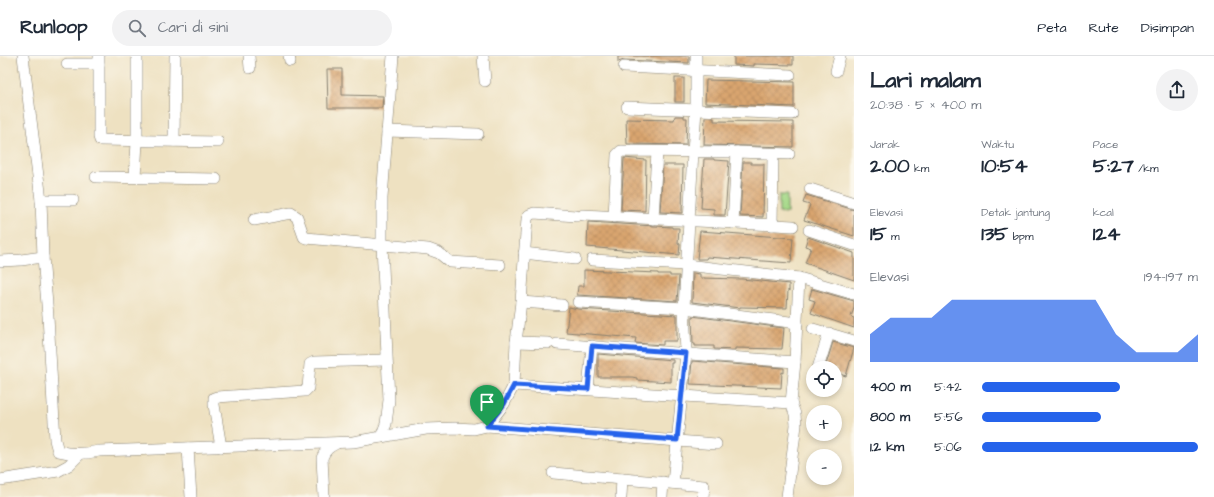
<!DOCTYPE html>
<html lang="id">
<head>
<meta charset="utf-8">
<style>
  body { margin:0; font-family:"Architects Daughter",sans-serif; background:#f2f2f3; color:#1f2937; height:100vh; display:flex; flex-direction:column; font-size:15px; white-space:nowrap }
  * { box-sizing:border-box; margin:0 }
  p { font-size:13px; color:#747a83 }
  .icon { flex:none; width:22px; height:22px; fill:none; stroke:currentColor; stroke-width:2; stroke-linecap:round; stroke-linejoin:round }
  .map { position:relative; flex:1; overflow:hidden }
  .sheet { display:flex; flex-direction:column; background:#fff; width:360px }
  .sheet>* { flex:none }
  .buttons { position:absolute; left:806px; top:305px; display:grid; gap:8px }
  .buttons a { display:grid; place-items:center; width:36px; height:36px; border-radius:50%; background:#fff; box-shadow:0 2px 6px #0003; font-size:20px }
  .pin { position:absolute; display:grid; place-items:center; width:34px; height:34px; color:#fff; margin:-41px -17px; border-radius:50% 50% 50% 0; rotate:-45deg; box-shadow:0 0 4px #0007 }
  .pin .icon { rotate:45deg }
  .round { display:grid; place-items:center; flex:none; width:42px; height:42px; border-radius:21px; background:#f2f2f3 }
  .headline { display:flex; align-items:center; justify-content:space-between; height:68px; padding:0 16px }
  h1 { font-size:22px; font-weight:700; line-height:30px }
  .stats { display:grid; grid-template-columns:repeat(3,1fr); gap:6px; height:68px; padding:4px 16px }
  .stats div { display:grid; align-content:center }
  .stats b { font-size:20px; font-weight:700 }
  .stats small { font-size:11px; font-weight:400 }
  .stats p { font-size:11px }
  .chart { height:112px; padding:8px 16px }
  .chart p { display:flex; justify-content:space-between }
  .chart svg { width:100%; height:72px; margin-top:4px; fill:#2563eb; opacity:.7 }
  ul { padding:0 16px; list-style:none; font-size:13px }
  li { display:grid; grid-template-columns:64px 48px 1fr; align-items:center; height:30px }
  li i { height:10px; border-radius:5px; background:#2563eb }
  header { display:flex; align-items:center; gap:24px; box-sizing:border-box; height:56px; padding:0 20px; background:#fff; border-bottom:1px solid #e0e1e3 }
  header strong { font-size:19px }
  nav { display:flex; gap:22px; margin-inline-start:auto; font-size:14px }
  .search { width:280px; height:36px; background:#f2f2f3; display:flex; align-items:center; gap:10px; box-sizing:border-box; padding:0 14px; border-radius:22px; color:#747a83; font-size:15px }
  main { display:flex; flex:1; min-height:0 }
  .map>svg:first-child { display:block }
  .park { fill:#a4d887; stroke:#607a52 }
  .building { fill:url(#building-cross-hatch) }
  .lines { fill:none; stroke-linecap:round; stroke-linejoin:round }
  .minor-casing { stroke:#857e6e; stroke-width:12 }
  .minor { stroke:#fff; stroke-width:11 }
  .route-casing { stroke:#fff; stroke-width:8 }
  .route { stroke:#2563eb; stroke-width:5 }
</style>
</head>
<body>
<header>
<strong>Runloop</strong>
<div class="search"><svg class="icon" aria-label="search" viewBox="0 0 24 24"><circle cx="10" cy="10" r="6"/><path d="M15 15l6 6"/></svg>Cari di sini</div>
<nav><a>Peta</a><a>Rute</a><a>Disimpan</a></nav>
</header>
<main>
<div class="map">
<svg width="854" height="441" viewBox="0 0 854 441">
  <defs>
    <pattern id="building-cross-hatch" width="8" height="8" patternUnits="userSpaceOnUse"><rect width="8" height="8" fill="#d9a56f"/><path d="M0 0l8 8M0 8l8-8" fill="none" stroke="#ba8d60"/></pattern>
  </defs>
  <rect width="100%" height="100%" fill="#fbf7ec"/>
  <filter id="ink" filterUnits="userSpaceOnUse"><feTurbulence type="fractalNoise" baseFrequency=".025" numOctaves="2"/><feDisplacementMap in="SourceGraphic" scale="8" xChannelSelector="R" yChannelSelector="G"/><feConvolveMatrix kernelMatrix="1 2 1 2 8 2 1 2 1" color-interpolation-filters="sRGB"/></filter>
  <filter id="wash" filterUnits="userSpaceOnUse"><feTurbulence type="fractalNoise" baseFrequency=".012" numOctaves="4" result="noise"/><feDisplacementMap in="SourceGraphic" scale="16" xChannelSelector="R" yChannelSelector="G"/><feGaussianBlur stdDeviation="0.9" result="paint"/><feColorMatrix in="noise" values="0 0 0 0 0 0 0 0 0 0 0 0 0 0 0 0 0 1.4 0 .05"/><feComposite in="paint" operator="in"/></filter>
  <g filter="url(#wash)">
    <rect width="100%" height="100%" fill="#eee1c1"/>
    <rect class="park" x="779" y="139" width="8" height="18"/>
    <g id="blocks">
      <g class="building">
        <polygon points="618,0 689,0 689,7 624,4 618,6"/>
        <polygon points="734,0 793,0 793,9 754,8 754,10 734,9"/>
        <polygon points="327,13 342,13 342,39 383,40 382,52 328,52"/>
        <rect x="675" y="22" width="9" height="24"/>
        <polygon points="706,24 794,26 794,51 705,47"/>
        <polygon points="675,60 684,60 684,62 687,62 686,89 627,88 626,63 674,64"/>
        <polygon points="705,61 714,62 714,65 793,66 793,91 704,89"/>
        <polygon points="624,102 646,104 645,155 621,154"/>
        <polygon points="704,103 714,103 714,104 729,105 725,159 714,159 714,153 701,152"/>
        <polygon points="743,106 751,106 751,108 764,108 763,161 740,160"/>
        <polygon points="663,109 683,109 682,157 660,156"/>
        <polygon points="806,139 854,154 854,180 804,164 810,149 803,147"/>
        <polygon points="588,166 672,171 672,172 679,172 678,187 680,188 679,199 587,191"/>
        <polygon points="700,175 793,182 791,207 707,201 706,203 697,203"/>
        <polygon points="808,181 854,197 854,224 805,207 811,192 805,190"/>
        <polygon points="584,214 658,217 658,218 670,218 670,220 679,220 677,245 577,239 578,230 584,230"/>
        <polygon points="693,217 700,218 700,222 742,223 789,228 789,235 788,234 787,252 740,251 740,252 692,246"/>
        <polygon points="812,233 854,245 854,252 851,261 854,262 854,272 811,257 815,245 809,243"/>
        <polygon points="569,251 578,253 677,259 677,285 663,285 663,289 635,287 636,282 566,276"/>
        <polygon points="692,260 784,272 782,293 735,292 735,294 714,293 714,290 695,290 695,288 693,288"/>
        <polygon points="833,286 854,292 846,320 836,317 837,312 825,312"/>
        <polygon points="598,298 673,304 673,307 671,307 671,326 637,324 637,322 632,321 598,321"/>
        <polygon points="692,305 784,312 784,317 782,316 781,332 690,328"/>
      </g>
    </g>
  </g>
  <g filter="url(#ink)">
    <use href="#blocks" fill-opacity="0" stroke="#857e6e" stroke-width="1"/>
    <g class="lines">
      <defs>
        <g id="minor">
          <path d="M23,0L41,144L43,201L48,260L55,384L58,395C73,399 85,398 99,395L353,386L381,381L386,368L389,344L382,188V142L393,0"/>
          <polyline points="99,0 99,81 100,84 218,86"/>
          <polyline points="249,0 250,12"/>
          <polyline points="289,0 290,5"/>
          <polyline points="483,0 485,25"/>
          <polyline points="67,8 99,8"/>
          <polyline points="624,11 790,19"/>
          <polyline points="836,15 840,0"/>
          <polyline points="627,51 792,58"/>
          <polyline points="387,75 478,78"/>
          <polyline points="174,85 175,0"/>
          <polyline points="96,121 216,123"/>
          <polyline points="135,121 137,86 137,0"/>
          <polyline points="810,133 854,147"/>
          <polyline points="41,144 73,144"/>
          <polyline points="583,159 793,170"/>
          <polyline points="614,161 617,99 621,95 737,96 789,98"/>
          <polyline points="653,163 657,96"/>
          <polyline points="254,164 291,157 297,161 304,181 306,182 428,193 439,197 450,206 500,209"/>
          <polyline points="733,167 737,96"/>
          <polyline points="772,169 773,98"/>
          <polyline points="809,174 854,189"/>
          <polyline points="524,197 575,203"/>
          <polyline points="592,204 686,209 799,222 854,238"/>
          <polyline points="0,205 21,204 43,201"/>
          <polyline points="521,246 562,249"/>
          <polyline points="578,246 684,252 797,267"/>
          <polyline points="813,273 854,285"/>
          <polyline points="516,286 549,287"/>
          <polyline points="557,288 795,306"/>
          <polyline points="818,312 829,277"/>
          <polyline points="514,329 791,347"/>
          <polyline points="588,333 592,290"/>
          <polyline points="487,370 504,348 514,329 516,286 521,246 527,163 529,159 534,157 576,160"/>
          <polyline points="381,381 426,373 455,372 474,373 487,370 716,388"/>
          <polyline points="221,391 214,349 214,342 217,341 305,335 308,332 310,308 314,306 386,304"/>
          <polyline points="188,392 191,441"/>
          <polyline points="553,417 704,430 703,441"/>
          <polyline points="0,424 58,415 69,409 80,398"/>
          <polyline points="673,427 686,297 684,252 693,96 696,54 696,0"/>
          <path d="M324,441L322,402C325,394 329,391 337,387"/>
          <polyline points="621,441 622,423"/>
          <polyline points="662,441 663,426"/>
          <polyline points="787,441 796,369 795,358 791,347 795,306 799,222"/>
        </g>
      </defs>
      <use href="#minor" class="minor-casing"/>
      <use href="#minor" class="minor"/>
    </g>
  </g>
  <g class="lines" filter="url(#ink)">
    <defs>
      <polygon id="route" points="592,290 686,297 677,384 487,370 504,348 514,329 588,333"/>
    </defs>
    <use href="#route" class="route-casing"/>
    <use href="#route" class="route"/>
  </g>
</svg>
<div class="buttons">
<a><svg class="icon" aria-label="locate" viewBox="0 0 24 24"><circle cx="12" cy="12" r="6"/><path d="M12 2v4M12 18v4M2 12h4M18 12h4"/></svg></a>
<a>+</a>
<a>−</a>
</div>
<div class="pin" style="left:487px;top:370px;background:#1e9e55"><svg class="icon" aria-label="arrive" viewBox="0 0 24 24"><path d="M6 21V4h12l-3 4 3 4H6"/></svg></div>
</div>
<section class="sheet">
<div class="headline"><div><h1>Lari malam</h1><p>20:38 · 5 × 400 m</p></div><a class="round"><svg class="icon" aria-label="share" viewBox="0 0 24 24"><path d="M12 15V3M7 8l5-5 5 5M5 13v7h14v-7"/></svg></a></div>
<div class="stats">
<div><p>Jarak</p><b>2.00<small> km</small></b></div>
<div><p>Waktu</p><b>10:54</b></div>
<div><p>Pace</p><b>5:27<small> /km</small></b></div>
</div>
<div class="stats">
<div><p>Elevasi</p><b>15<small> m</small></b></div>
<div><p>Detak jantung</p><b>135<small> bpm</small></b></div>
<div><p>kcal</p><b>124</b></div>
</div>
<div class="chart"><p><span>Elevasi</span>194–197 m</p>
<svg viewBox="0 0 160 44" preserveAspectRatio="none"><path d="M0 44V27L10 17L20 17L30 17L40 6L50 6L60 6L70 6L80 6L90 6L100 6L110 6L120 27L130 38L140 38L150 38L160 27V44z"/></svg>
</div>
<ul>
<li><b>400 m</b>5:42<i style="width:64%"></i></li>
<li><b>800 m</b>5:56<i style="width:55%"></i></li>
<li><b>1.2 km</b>5:06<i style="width:100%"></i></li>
</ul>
</section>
</main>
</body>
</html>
